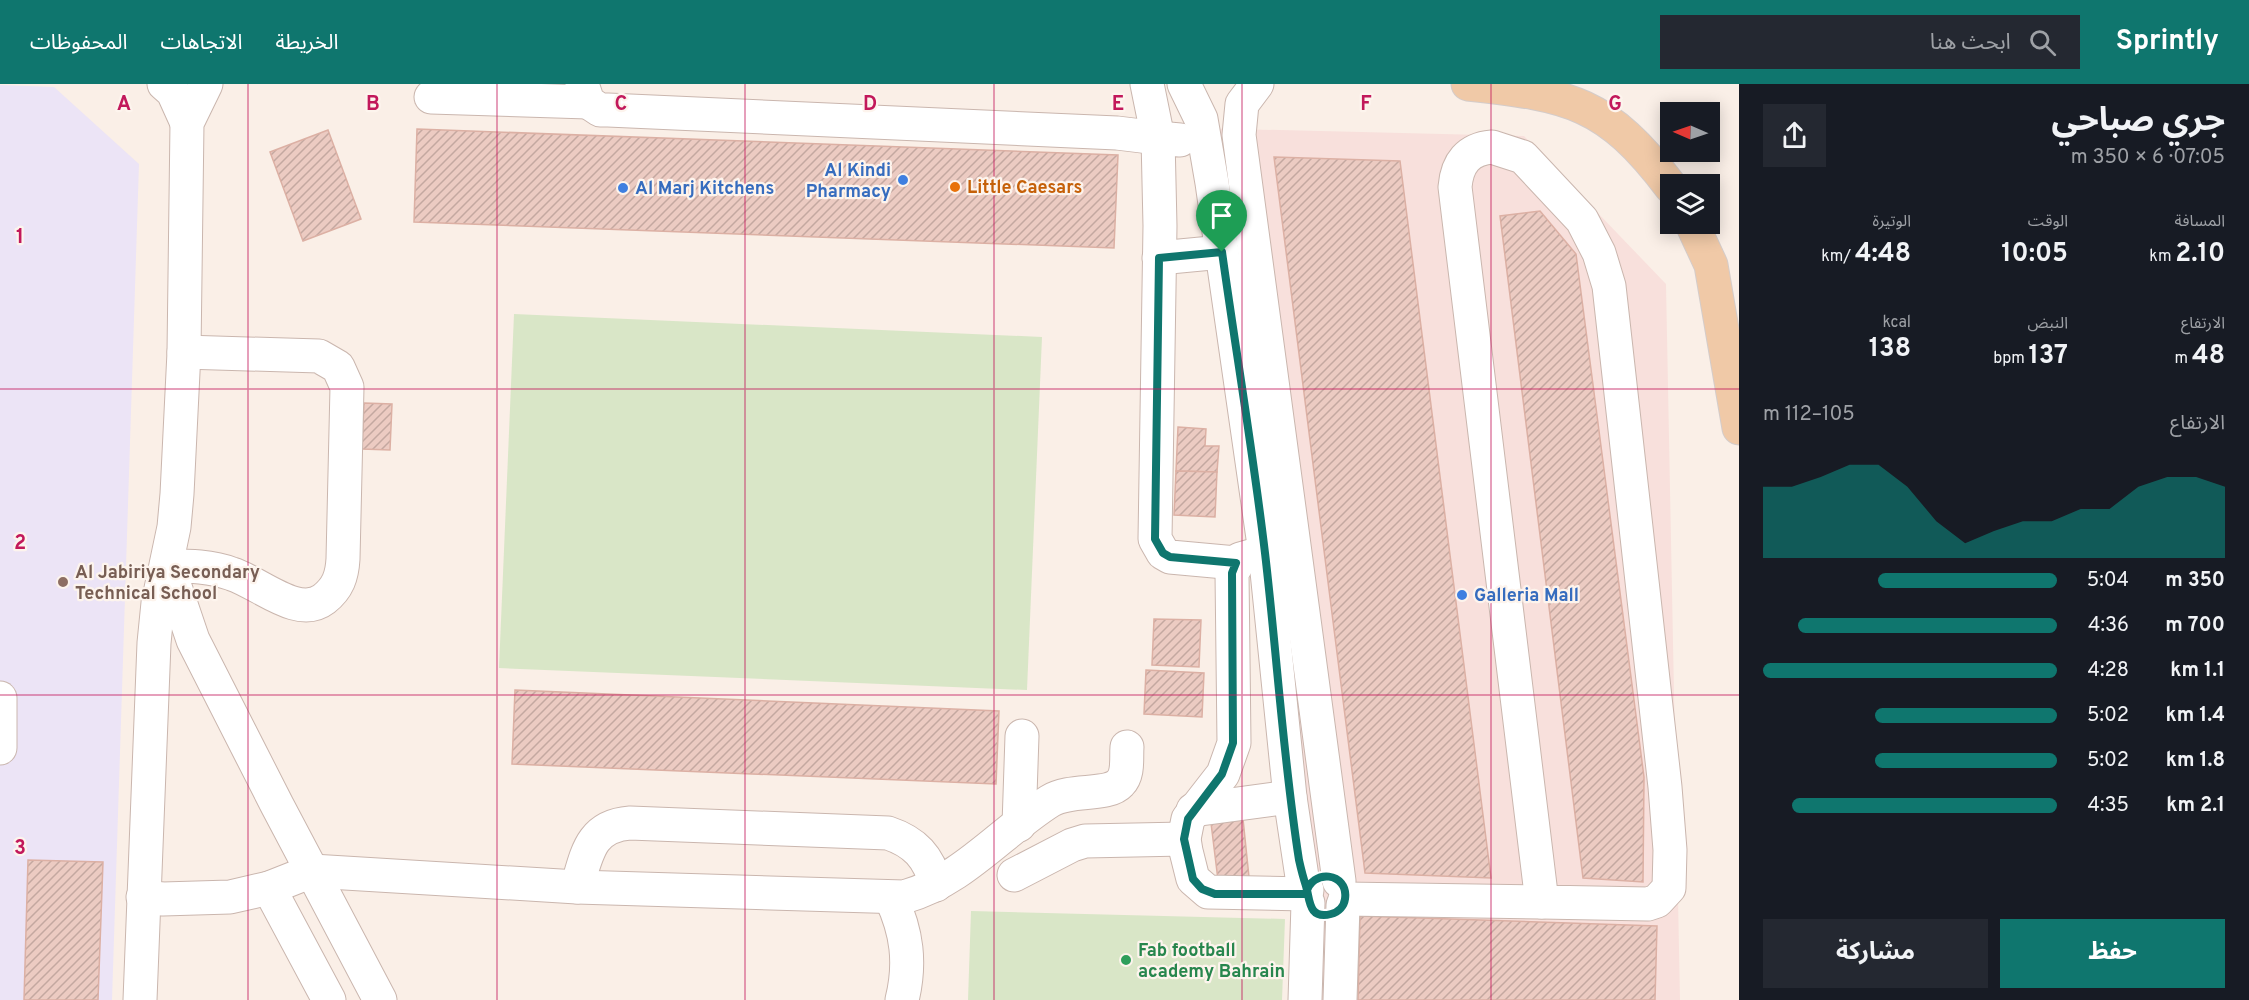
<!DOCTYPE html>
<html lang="ar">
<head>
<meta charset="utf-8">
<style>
  body { margin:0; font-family:Overpass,"Noto Sans Arabic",sans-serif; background:#242831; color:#f1f3f6; direction:rtl; height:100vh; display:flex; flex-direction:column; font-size:22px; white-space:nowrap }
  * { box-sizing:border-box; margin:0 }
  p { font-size:20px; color:#9ea1a6 }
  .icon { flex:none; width:33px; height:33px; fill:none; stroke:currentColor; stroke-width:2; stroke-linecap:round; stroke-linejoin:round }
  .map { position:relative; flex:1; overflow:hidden; direction:ltr }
  .sheet { display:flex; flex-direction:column; background:#171b24; width:510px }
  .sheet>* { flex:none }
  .needle { width:39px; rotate:272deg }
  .fabs { position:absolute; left:1660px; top:18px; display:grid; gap:12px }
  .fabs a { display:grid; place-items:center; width:60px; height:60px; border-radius:0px; background:#171b24; box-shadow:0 3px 15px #0003; font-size:30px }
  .pin { position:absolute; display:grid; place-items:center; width:51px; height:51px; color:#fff; margin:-62px -26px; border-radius:50% 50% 50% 0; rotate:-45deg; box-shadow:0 0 6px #0007 }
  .pin .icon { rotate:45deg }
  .round { display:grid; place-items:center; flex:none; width:63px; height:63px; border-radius:0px; background:#242831 }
  .head { display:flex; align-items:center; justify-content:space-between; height:102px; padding:0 24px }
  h1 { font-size:33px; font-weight:700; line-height:45px }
  .stats { display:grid; grid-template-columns:repeat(3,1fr); gap:9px; height:102px; padding:6px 24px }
  .stats div { display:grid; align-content:center }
  .stats b { font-size:26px; font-weight:700 }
  .stats small { font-size:16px; font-weight:400 }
  .stats p { font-size:16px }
  .chart { height:168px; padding:12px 24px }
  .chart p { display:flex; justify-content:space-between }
  .chart svg { width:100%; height:108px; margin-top:6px; fill:#0f766e; opacity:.7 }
  .cta { display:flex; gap:12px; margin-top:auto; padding:12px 24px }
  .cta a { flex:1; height:69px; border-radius:0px; background:#0f766e; color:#fff; font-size:24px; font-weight:700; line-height:69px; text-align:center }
  .cta a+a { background:#242831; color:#f1f3f6 }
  ul { padding:0 24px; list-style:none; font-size:20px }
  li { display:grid; grid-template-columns:96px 72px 1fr; align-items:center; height:45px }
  li i { height:15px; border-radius:8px; background:#0f766e }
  header { display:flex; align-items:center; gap:36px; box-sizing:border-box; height:84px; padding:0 30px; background:#0f766e; color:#fff }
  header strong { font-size:28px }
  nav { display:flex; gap:33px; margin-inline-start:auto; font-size:21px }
  .search { width:420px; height:54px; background:#242831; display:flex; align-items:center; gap:15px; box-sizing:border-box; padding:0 21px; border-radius:0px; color:#9ea1a6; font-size:22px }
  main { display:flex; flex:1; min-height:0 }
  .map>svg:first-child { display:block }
  .commercial { fill:#f8e0dc }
  .education { fill:#ece4f6 }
  .park { fill:#d9e6c7 }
  .building { fill:url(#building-hatch); stroke:#dcb0a4; stroke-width:1.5 }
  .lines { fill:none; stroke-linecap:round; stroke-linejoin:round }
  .minor-casing { stroke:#cab6ae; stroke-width:35 }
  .major-casing { stroke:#d4ccca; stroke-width:35 }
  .minor { stroke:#fff; stroke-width:33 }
  .major { stroke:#f0c9a7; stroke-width:33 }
  .route-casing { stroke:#fff; stroke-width:12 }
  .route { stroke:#0f766e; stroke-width:8 }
  .grid { fill:none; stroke:#c2185b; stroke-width:1.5; stroke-opacity:0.55 }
  .shop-dot { fill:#3f7fe0; stroke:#fdf4ed; stroke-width:2 }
  .food-dot { fill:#e8710a; stroke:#fdf4ed; stroke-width:2 }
  .education-dot { fill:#8d6e63; stroke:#fdf4ed; stroke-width:2 }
  .leisure-dot { fill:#2e9e5b; stroke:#fdf4ed; stroke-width:2 }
  .labels { text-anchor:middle; stroke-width:4.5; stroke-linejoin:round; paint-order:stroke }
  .shop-label { font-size:18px; font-weight:bold; fill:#366cbe; stroke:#fdf4ed; text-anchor:start }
  .food-label { font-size:18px; font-weight:bold; fill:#c56008; stroke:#fdf4ed; text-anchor:start }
  .education-label { font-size:18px; font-weight:bold; fill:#785e54; stroke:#fdf4ed; text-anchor:start }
  .leisure-label { font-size:18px; font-weight:bold; fill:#27864d; stroke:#fdf4ed; text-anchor:start }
  .grid-label { font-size:20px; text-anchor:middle; font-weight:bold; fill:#c2185b; stroke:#fdf4ed; stroke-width:4.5; stroke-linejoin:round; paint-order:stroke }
</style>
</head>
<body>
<header>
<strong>Sprintly</strong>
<div class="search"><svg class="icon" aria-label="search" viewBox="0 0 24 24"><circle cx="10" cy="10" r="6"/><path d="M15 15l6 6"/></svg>ابحث هنا</div>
<nav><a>الخريطة</a><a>الاتجاهات</a><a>المحفوظات</a></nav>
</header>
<main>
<section class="sheet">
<div class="head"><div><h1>جري صباحي</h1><p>07:05 · 6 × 350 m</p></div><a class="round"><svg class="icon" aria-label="share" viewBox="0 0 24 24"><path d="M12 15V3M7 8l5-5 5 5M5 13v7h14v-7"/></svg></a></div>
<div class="stats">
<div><p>المسافة</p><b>2.10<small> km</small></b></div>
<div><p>الوقت</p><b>10:05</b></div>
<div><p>الوتيرة</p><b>4:48<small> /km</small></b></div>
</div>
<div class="stats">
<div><p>الارتفاع</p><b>48<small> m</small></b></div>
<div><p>النبض</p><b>137<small> bpm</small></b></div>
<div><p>kcal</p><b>138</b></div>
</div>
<div class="chart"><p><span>الارتفاع</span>105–112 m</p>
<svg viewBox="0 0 160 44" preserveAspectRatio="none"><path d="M0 44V15L10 15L20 11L30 6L40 6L50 15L60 29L70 38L80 33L90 29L100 29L110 24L120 24L130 15L140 11L150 11L160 15V44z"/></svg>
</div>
<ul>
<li><b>350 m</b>5:04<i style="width:61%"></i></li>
<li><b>700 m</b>4:36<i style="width:88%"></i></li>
<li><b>1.1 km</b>4:28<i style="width:100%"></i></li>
<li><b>1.4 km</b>5:02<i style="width:62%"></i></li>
<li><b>1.8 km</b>5:02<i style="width:62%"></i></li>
<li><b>2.1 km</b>4:35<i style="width:90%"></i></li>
</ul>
<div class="cta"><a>حفظ</a><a>مشاركة</a></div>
</section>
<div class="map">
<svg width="1739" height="916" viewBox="0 0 1739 916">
  <defs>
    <pattern id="building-hatch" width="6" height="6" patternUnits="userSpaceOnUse" patternTransform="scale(1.5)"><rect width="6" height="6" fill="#eccbc2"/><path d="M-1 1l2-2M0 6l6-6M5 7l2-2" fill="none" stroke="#c4a8a0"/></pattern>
  </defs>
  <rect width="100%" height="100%" fill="#faefe7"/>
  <polygon class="commercial" points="1193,44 1524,52 1666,200 1680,916 1288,916 1292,821"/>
  <polygon class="education" points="0,1 54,3 139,80 112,916 0,916"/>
  <g class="park">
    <polygon points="514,230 1042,253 1027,606 499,584"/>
    <polygon points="971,827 1285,835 1282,916 968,916"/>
  </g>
  <g class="building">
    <polygon points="417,45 1118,71 1114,164 414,138"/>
    <polygon points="328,46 361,135 303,157 270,68"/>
    <polygon points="1274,73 1400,77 1491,794 1365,789"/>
    <polygon points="1540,127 1576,170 1644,693 1643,798 1583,794 1500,132"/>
    <polygon points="364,319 392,320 390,366 362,365"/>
    <polygon points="1178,343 1206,345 1205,362 1219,362 1217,388 1176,387"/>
    <polygon points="1176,387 1217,388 1215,433 1174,431"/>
    <polygon points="1154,535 1201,536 1199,583 1152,581"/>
    <polygon points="1146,586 1204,589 1202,633 1144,630"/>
    <polygon points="515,606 999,627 996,700 512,680"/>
    <polygon points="1243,735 1249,793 1218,796 1211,739"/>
    <polygon points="28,776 103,778 98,916 24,916"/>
    <polygon points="1360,832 1657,842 1655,916 1358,916"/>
  </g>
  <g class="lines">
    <defs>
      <g id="minor">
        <polyline points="164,0 173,8 187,39"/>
        <polyline points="582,0 588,18 600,26 608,26 1117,49 1158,54 1147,0"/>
        <polyline points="1184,0 1201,35 1212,99 1265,468 1290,713 1302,793 1307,806"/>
        <polyline points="1257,0 1242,20 1239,51 1339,797"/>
        <polyline points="431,13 588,18"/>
        <polyline points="1180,56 1158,54 1160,142 1155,455 1163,469 1170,473 1236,479"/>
        <path d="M1492,63L1523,73L1582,136L1599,169L1609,202L1665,703L1670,766L1669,804L1657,817L1648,820L1542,818L1455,103C1457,79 1468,65 1492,63Z"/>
        <polyline points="1159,174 1222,168"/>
        <path d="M184,268L319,272L338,283L347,303L343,475C342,492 338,504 324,515C298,535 260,499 232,490C211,482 189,482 168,482L193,556L277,721L380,916"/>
        <polyline points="1254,471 1240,475 1232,489 1234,659 1223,690 1188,735 1184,755 1186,767 1193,795 1208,808 1306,810"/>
        <polyline points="0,614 0,664"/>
        <polyline points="1193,726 1290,713"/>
        <polyline points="1019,741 1022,652"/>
        <polyline points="1014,791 1072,761 1085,757 1184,755"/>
        <path d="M577,803C587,770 590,742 630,739L888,749C915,758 929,773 936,801"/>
        <polyline points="269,804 329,916"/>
        <path d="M143,813L163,815L230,813L269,804L312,787L577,803L904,813C962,797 1001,748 1050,717C1071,704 1107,713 1120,699C1129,690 1126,674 1127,663"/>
        <path d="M891,814C907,848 911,879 902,916"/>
        <polyline points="1345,815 1542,818"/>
        <polyline points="140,916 154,559 158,519 174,443 177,410 184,268 187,39 206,0"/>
        <polyline points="1305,916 1308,819"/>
        <polyline points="1340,916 1343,821"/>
      </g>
      <g id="major">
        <path d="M1468,0C1570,11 1607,18 1671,103"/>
        <polyline points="1692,140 1711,181 1739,344"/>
      </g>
    </defs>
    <use href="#minor" class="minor-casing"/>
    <use href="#major" class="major-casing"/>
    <use href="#minor" class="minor"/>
    <use href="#major" class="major"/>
  </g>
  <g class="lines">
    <defs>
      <path id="route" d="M1222,168C1236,268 1253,368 1265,469C1277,571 1283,674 1299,776C1301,785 1303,793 1306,802C1310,815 1308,836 1331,830C1339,828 1344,822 1345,815C1349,788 1311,784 1306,810H1215L1202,805L1193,795L1184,755L1188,735L1222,690L1233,659L1232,489L1236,479L1170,473L1163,469L1155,455L1159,174L1222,168"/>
    </defs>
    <use href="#route" class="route-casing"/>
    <use href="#route" class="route"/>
  </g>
  <path class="grid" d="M248,0V916M497,0V916M745,0V916M994,0V916M1242,0V916M1491,0V916M0,305H1739M0,611H1739"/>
  <g class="shop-dot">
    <circle cx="903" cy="96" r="6"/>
    <circle cx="623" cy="104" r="6"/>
    <circle cx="1462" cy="511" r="6"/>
  </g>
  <circle class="food-dot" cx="955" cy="103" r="6"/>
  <circle class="education-dot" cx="63" cy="498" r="6"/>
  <circle class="leisure-dot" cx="1126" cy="876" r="6"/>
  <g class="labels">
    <g class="shop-label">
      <text x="891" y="92" text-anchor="end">Al Kindi<tspan x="891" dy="21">Pharmacy</tspan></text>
      <text x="635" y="110">Al Marj Kitchens</text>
      <text x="1474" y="517">Galleria Mall</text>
    </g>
    <g class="food-label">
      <text x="967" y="109">Little Caesars</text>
    </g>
    <g class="education-label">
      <text x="75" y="494">Al Jabiriya Secondary<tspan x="75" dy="21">Technical School</tspan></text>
    </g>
    <g class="leisure-label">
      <text x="1138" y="872">Fab football<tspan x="1138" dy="21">academy Bahrain</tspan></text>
    </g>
  </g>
  <g class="grid-label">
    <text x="124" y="26">A</text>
    <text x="373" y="26">B</text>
    <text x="621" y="26">C</text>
    <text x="870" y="26">D</text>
    <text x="1118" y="26">E</text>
    <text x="1366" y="26">F</text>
    <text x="1615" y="26">G</text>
    <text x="20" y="159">1</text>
    <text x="20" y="465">2</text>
    <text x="20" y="770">3</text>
  </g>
</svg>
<div class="fabs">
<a><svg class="needle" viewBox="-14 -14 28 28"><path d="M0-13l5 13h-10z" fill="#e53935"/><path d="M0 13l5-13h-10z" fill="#9ea1a6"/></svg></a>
<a><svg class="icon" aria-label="layers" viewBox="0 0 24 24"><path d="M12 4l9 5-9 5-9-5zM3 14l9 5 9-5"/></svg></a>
</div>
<div class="pin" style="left:1222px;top:168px;background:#1e9e55"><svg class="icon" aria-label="arrive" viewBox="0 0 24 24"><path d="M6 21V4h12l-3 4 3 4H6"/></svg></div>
</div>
</main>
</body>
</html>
